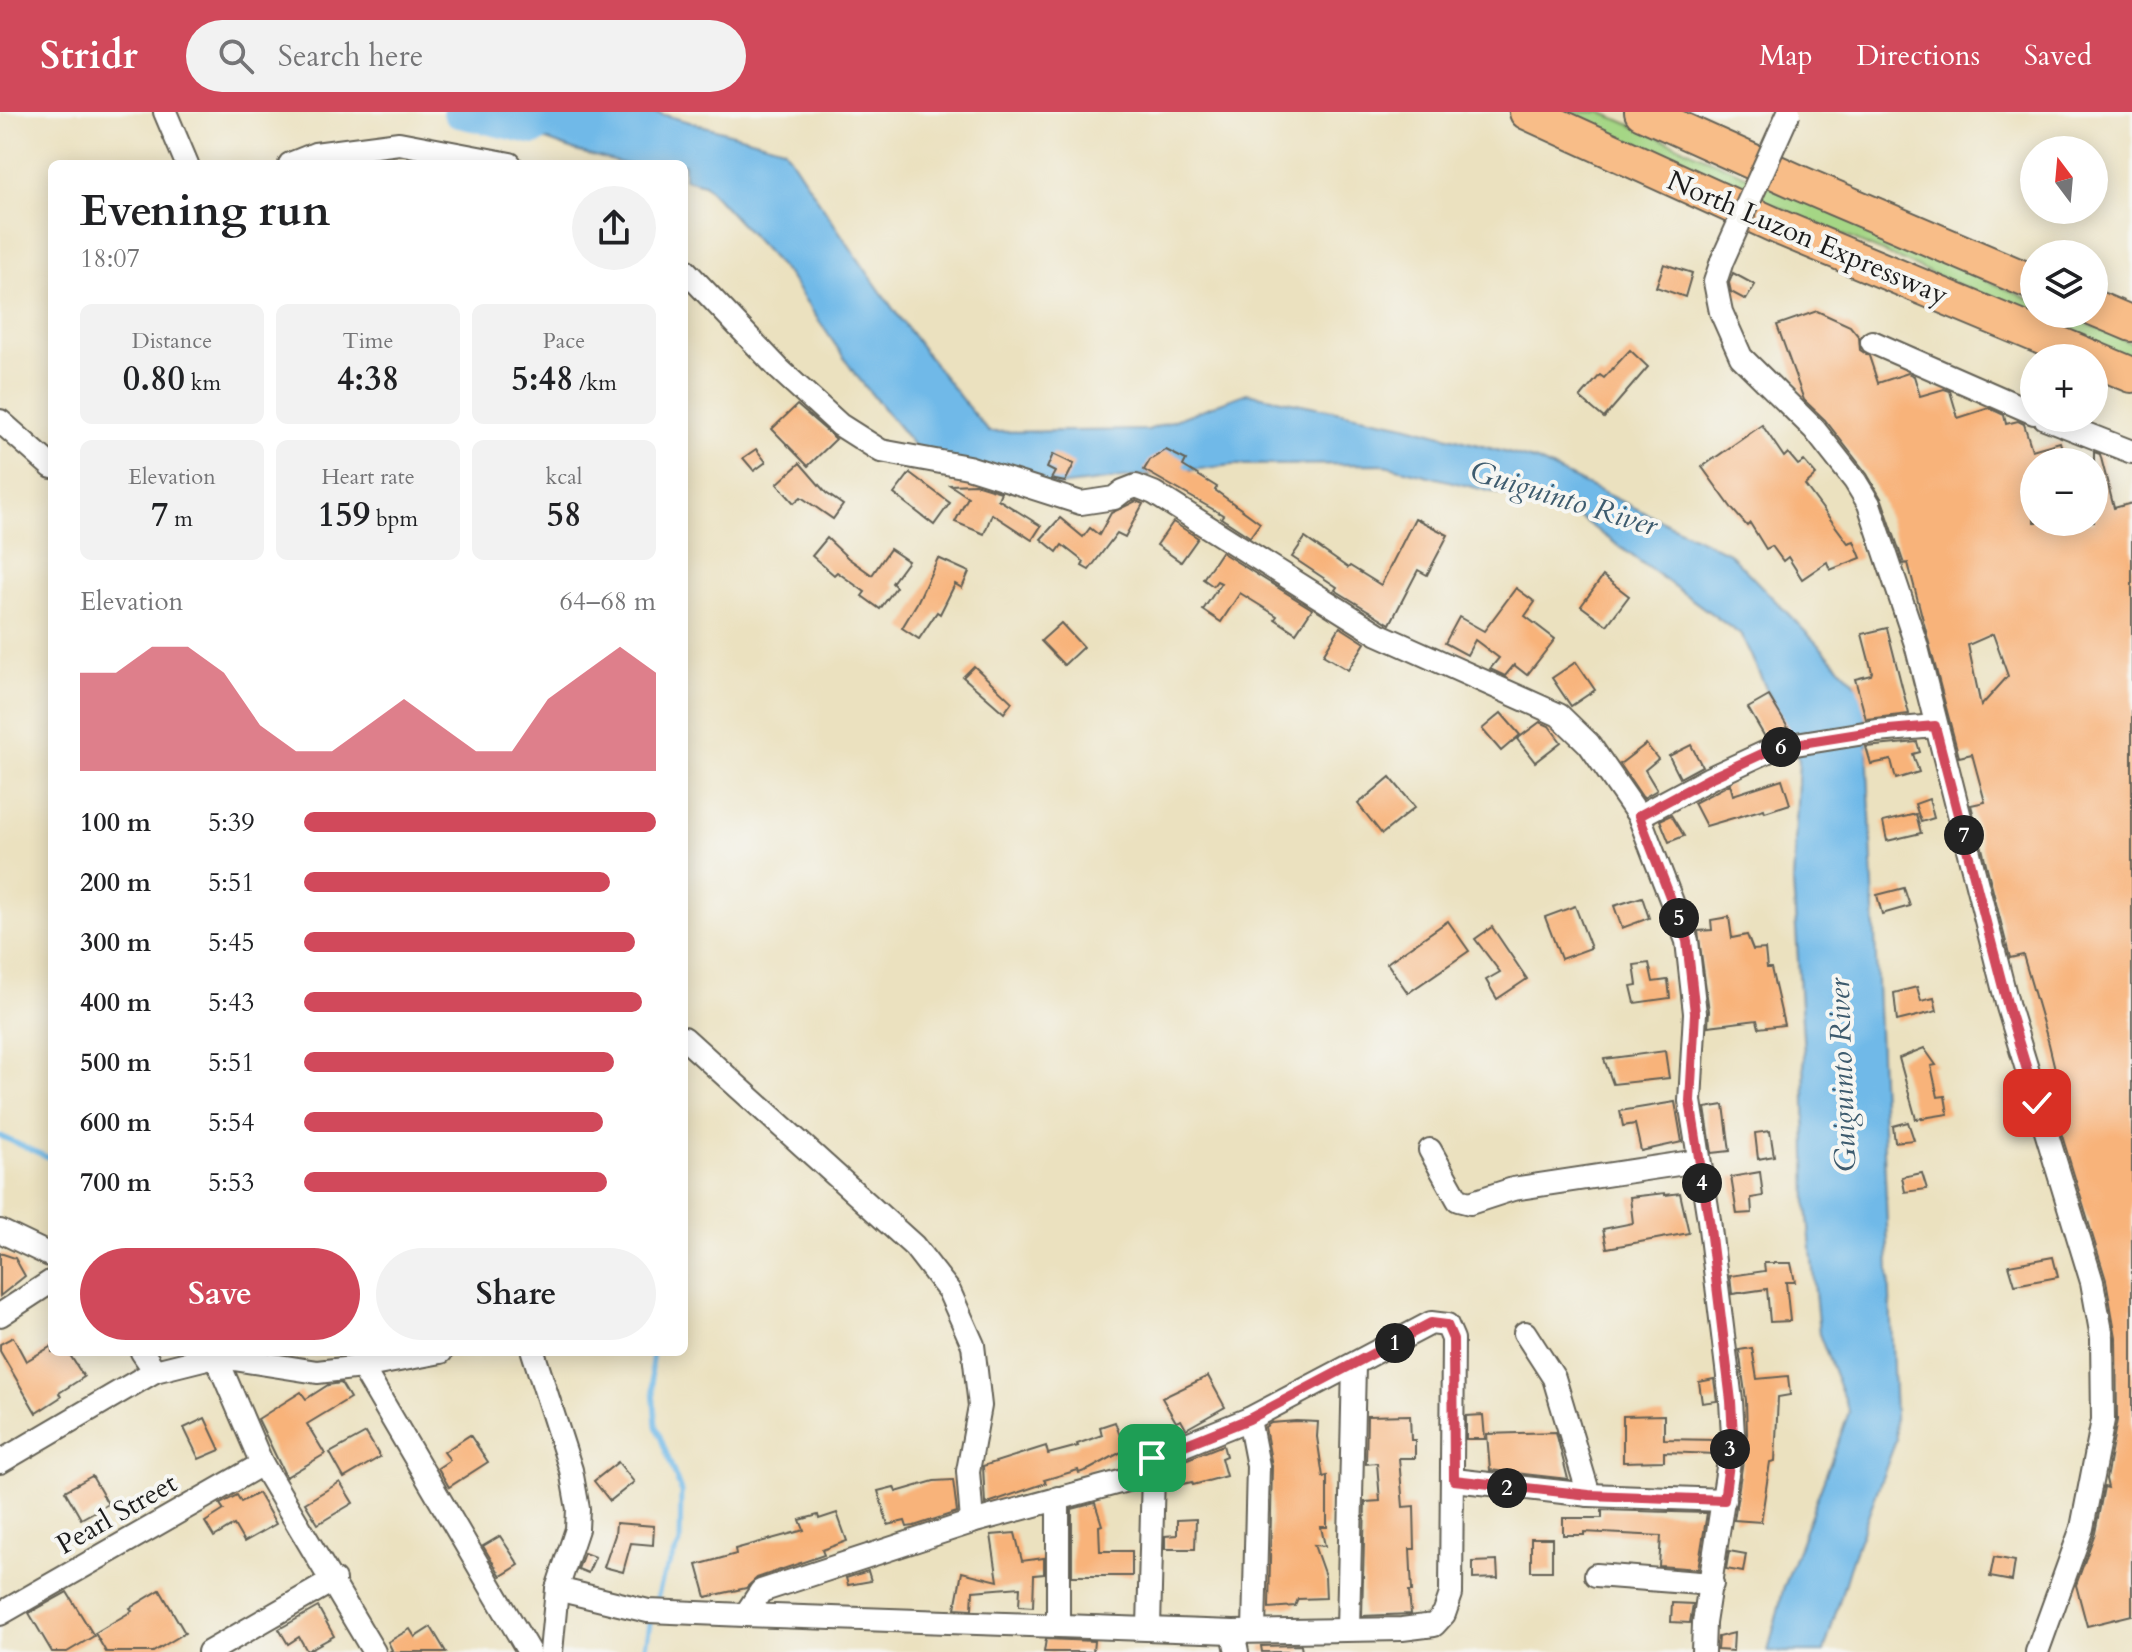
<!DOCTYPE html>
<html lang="en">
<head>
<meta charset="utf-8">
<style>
  body { margin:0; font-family:Cardo,serif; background:#f2f2f2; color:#202124; height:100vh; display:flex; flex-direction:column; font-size:30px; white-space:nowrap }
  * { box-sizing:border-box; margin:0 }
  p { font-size:26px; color:#757577 }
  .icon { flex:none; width:44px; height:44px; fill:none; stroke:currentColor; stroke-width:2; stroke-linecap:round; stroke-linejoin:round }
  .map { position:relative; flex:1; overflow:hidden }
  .details { position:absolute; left:48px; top:48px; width:640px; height:1196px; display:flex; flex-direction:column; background:#fff; border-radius:12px; box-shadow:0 4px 20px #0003 }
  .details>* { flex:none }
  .needle { width:52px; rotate:344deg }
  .buttons { position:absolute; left:2020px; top:24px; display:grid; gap:16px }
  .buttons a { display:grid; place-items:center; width:88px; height:88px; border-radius:50%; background:#fff; box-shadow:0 4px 20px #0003; font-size:40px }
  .pin { position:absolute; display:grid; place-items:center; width:68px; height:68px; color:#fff; margin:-34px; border-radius:16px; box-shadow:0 4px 12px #0006 }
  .km { position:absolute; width:40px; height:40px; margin:-20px; border-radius:50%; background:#222; color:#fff; font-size:22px; line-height:40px; text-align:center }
  .round { display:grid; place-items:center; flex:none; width:84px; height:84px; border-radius:42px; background:#f2f2f2 }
  .overview { display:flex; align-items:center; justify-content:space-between; height:136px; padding:0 32px }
  h1 { font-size:44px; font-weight:600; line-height:60px }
  .metrics { display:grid; grid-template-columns:repeat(3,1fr); gap:12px; height:136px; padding:8px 32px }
  .metrics div { display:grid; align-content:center; border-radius:12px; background:#f2f2f2; text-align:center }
  .metrics b { font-size:34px; font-weight:600 }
  .metrics small { font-size:22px; font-weight:400 }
  .metrics p { font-size:22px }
  .chart { height:224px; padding:16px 32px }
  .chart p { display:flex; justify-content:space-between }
  .chart svg { width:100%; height:144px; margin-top:8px; fill:#d1495b; opacity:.7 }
  .cta { display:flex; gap:16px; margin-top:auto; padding:16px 32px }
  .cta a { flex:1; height:92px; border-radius:48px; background:#d1495b; color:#fff; font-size:32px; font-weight:600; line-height:92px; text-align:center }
  .cta a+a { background:#f2f2f2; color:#202124 }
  ul { padding:0 32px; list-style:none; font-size:26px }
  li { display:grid; grid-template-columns:128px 96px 1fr; align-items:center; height:60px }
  li i { height:20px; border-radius:10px; background:#d1495b }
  header { display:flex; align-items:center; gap:48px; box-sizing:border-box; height:112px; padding:0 40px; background:#d1495b; color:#fff }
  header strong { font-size:38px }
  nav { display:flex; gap:44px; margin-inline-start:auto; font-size:28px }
  .search { width:560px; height:72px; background:#f2f2f2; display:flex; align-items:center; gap:20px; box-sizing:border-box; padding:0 28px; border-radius:44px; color:#757577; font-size:30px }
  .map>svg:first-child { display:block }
  .green { fill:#a5d685; stroke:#607950; stroke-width:2 }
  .water { fill:#6fb9e8; stroke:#466a82; stroke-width:2 }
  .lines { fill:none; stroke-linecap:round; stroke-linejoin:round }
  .stream { stroke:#6fb9e8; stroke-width:5 }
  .river { stroke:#6fb9e8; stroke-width:32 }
  .building { fill:#f8b37a; fill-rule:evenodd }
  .minor-casing { stroke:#646155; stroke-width:26 }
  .highway-casing { stroke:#646155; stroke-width:38 }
  .minor { stroke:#fff; stroke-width:22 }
  .highway { stroke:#f8bd88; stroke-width:34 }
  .minor-bridge-casing { stroke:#646155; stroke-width:26; stroke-linecap:butt }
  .minor-bridge { stroke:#fff; stroke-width:22 }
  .route-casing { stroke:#fff; stroke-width:16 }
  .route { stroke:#d1495b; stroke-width:10 }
  .labels { text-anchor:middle; stroke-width:8; stroke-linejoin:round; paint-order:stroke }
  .street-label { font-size:28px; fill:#1c1c1c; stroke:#f6f6f2 }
  .water-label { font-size:30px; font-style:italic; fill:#3d5b6e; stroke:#f6f6f2 }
</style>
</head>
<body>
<header>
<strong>Stridr</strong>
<div class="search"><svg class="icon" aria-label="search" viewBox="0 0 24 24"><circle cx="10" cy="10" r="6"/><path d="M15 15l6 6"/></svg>Search here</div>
<nav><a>Map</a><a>Directions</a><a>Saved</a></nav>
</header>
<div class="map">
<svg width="2132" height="1540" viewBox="0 0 2132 1540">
  <rect width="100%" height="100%" fill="#f6f6f2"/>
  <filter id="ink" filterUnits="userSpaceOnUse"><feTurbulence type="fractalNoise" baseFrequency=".0125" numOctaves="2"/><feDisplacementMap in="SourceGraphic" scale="16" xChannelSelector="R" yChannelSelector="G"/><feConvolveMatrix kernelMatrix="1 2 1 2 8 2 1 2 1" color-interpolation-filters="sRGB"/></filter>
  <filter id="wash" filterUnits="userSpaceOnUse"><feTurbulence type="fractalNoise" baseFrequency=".006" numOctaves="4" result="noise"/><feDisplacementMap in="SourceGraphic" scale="32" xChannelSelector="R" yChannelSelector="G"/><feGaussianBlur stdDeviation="1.8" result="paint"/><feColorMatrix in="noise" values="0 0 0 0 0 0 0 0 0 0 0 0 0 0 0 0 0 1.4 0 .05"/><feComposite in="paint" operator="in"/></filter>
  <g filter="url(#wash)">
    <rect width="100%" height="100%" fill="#ebe1bf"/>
    <polygon class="green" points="1559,0 1601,0 2034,189 2034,202 2064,202 2132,231 2132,248"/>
    <path class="water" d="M470,0H654L784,36C848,134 913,231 989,320L1148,318L1247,281L1405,313L1537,349L1729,441L1865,581L1896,1328L1852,1447L1824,1540H1768L1783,1478L1849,1300L1819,1222L1807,1095L1804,941L1793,771L1799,648L1742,524L1572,400L1381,352L1232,353L1058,374L934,358L855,262L788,163L704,72L684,67V52H625L579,40Z"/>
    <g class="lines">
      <g class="stream">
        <polyline points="0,1024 52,1047"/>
        <polyline points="653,1240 651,1255 656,1314 681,1379 680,1432 664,1462 655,1493"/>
        <polyline points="645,1540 651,1506"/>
      </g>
      <polyline class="river" points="459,0 534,17"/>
    </g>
    <g id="blocks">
      <g class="building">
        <polygon points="1664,152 1692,161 1685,185 1656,175"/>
        <polygon points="1733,161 1755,173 1746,188 1731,180 1729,171"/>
        <path d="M1817,199L1850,214L1859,225L1860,238L1869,244L1878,271L1908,261L1914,264L1920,284L1944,277L1950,279L1958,306L1989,296L2004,303L2006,312L2018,309L2024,312L2032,338L2060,330L2066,350H2034V410H2094V340L2100,342L2114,396L2132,391V1503L2087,1514L2076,1473L2095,1421L2104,1375L2108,1376L2106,1367L2117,1308L2116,1225L2106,1168L2049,981L2060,978L2049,932L2023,843L2010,846L1971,693L1985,690L1972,642L1959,645L1908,451L1904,452L1882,388L1867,362L1825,308L1804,288L1777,213ZM1993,522L2008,564L1981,594L1968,533Z"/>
        <polygon points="1630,238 1648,255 1604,306 1580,286 1600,263 1604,266"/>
        <polygon points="797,293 836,327 808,354 772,317"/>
        <polygon points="1762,313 1784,345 1788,341 1798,353 1804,349 1816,363 1805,373 1848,431 1854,429 1861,446 1830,458 1827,450 1802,467 1788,445 1783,449 1772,434 1766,437 1750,411 1747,414 1733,398 1702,355"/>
        <polygon points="756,337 766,350 754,359 743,346"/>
        <polygon points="1166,338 1186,348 1183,354 1217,375 1215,378 1260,411 1250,425 1221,406 1223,403 1144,358 1150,348"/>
        <polygon points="1053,342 1074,352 1065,370 1051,367 1055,360 1047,356"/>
        <polygon points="800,351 826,381 843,393 833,407 801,385 794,391 777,372"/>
        <polygon points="910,361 950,391 934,413 894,382"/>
        <polygon points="975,372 1001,380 998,387 1041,414 1032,428 992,402 984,422 955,410 968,385 950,373"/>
        <polygon points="1136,389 1143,392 1125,425 1117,421 1089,458 1082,454 1084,450 1062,433 1057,440 1041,427 1060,406 1083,425 1090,416 1099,423 1111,401"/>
        <polygon points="1415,406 1448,423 1427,463 1418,458 1390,512 1335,478 1337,475 1292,445 1305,426 1348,456 1350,454 1381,473"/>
        <polygon points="1173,410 1198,426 1181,450 1157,433"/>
        <polygon points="827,426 848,446 872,463 890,437 908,449 892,471 896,475 880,497 862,484 865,480 837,460 834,463 812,444"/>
        <polygon points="1221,440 1312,497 1296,521 1275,507 1277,504 1240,481 1221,510 1203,498 1221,471 1217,469 1213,474 1203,467"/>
        <polygon points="938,446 969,460 962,476 955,472 940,502 937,500 919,527 902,516 917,491"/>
        <polygon points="1603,464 1629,484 1607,513 1581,494"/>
        <polygon points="1516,476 1535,490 1525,504 1555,527 1527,563 1514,553 1505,564 1490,557 1499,546 1475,528 1467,543 1445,531 1459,505 1484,519"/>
        <polygon points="1061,511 1083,535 1064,553 1041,529"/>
        <polygon points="1340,515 1365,531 1348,558 1323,543"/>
        <polygon points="1887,516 1909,602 1866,607 1855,567 1871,563 1872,560 1862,522"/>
        <polygon points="1576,550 1595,578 1571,594 1552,566"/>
        <polygon points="974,554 1012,590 1004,601 963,565"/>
        <polygon points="1769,584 1790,619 1765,625 1748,596"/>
        <polygon points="1501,601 1520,623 1501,639 1482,617"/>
        <polygon points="1540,610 1549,614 1561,630 1535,650 1517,627"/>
        <polygon points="1917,630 1920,640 1913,642 1919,660 1896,667 1891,648 1871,652 1866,635"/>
        <polygon points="1646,632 1658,647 1645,658 1657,678 1643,686 1620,652"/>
        <polygon points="1691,633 1702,654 1680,666 1669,644"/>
        <polygon points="1390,665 1415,695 1382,722 1358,692"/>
        <polygon points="1782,667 1790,692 1765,700 1764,697 1706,714 1694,691 1730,672 1733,683"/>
        <polygon points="1929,687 1934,706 1921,710 1915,692"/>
        <polygon points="1916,702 1921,721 1887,729 1883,710"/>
        <polygon points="1671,703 1684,724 1669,730 1660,708"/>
        <polygon points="1904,776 1910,794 1882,802 1877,783"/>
        <polygon points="1642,785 1649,806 1622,816 1614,794"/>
        <polygon points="1575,794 1591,836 1561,847 1545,805"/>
        <polygon points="1729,805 1732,826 1747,823 1753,838 1765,837 1767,856 1771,856 1784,913 1759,916 1757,908 1708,914 1709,899 1698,819 1712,818 1711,808"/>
        <polygon points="1448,809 1469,839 1408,881 1387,851"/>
        <polygon points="1492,815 1527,867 1497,887 1486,868 1500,860 1475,827"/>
        <polygon points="1649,851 1653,870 1668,868 1670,886 1635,891 1631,874 1637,873 1634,853"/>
        <polygon points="1917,875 1921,889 1934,886 1937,899 1897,909 1894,881"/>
        <polygon points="1924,936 1936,953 1931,954 1938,985 1945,984 1948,1002 1916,1007 1899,946"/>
        <polygon points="1665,939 1669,966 1613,972 1604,947"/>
        <polygon points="1675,990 1682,1030 1641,1039 1635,1012 1623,1014 1620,999"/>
        <polygon points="1724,993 1730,1039 1712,1041 1705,996"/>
        <polygon points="1908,1010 1914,1028 1895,1030 1893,1014"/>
        <polygon points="1770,1019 1774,1044 1758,1047 1755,1021"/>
        <polygon points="1760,1060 1763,1084 1751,1086 1752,1101 1737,1102 1731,1065"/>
        <polygon points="1922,1061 1927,1077 1905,1080 1902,1065"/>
        <polygon points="1665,1081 1665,1083 1680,1081 1689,1121 1607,1136 1603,1117 1633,1111 1630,1085"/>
        <polygon points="0,1141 15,1146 25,1164 0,1184"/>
        <polygon points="2053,1145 2058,1165 2015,1173 2009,1153"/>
        <polygon points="1764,1151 1791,1151 1795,1170 1786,1170 1790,1209 1770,1210 1767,1177 1732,1182 1730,1164 1765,1159"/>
        <polygon points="13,1225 26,1249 52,1234 52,1240 68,1240 84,1265 59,1281 61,1285 36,1301 0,1239 0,1232"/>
        <polygon points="1752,1236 1757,1267 1788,1264 1790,1283 1778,1285 1775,1349 1770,1350 1761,1410 1734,1408 1747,1322 1746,1288 1739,1238"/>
        <polygon points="1208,1264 1225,1295 1186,1317 1181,1308 1176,1310 1162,1286"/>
        <polygon points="1714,1267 1717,1289 1702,1291 1699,1270"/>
        <polygon points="341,1271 350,1286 307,1312 325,1342 286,1365 258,1307 301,1280 306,1287 328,1273"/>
        <polygon points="1410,1303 1411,1328 1415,1328 1415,1346 1399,1346 1403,1395 1414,1394 1415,1437 1410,1437 1412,1479 1409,1479 1411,1502 1362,1504 1365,1390 1380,1389 1377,1351 1366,1352 1367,1304"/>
        <polygon points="1483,1303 1485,1327 1466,1327 1466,1304"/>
        <polygon points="1664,1303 1664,1327 1717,1328 1716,1342 1664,1340 1664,1349 1623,1350 1623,1304"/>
        <polygon points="205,1306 220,1338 199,1347 184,1316"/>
        <polygon points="1296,1309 1318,1310 1317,1325 1323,1365 1327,1364 1327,1415 1321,1415 1325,1434 1314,1433 1325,1464 1326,1486 1298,1487 1295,1494 1269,1496 1272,1354 1265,1315 1271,1311"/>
        <polygon points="1115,1310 1125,1338 1090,1357 1079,1361 1078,1358 1044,1368 1046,1371 985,1392 983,1354 1046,1334 1048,1342 1078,1334 1077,1332 1102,1323 1100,1315"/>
        <polygon points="1556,1320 1568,1367 1490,1358 1487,1322"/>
        <polygon points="366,1321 380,1345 344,1366 330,1341"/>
        <polygon points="470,1323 488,1350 449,1375 438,1356 450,1348 444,1340"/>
        <polygon points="1223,1333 1226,1344 1221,1346 1226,1364 1193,1373 1192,1370 1174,1374 1173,1366 1167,1367 1167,1355"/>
        <polygon points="618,1350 634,1370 610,1389 594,1369"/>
        <polygon points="92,1364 108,1392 81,1407 65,1379"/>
        <polygon points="953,1368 957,1400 914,1414 907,1415 905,1409 888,1413 878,1379 894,1375 896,1380 934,1369"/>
        <polygon points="340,1370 353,1391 318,1412 305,1391"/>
        <polygon points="258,1381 276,1412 244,1430 234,1413 214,1425 205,1410 224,1398 220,1392 237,1383 241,1390"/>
        <polygon points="1095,1391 1102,1413 1099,1414 1100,1439 1132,1439 1132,1464 1072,1464 1072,1397"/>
        <polygon points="1602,1398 1707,1401 1698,1457 1659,1454 1661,1424 1584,1420 1584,1423 1563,1423 1563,1406 1602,1406"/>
        <polygon points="837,1401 847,1429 822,1438 824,1443 757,1466 746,1476 706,1485 697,1453 736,1442 735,1437 804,1418 800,1408 818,1403 819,1407"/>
        <polygon points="1196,1407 1195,1437 1165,1437 1165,1424 1177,1423 1177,1408"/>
        <polygon points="616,1411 654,1414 653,1433 631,1431 623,1460 604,1455 615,1423"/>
        <polygon points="1015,1421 1022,1449 1044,1446 1044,1462 1034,1463 1033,1495 1019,1494 1020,1475 973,1479 972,1497 955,1496 962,1460 998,1469 991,1423"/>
        <polygon points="500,1424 519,1453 501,1464 483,1434"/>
        <rect x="1531" y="1426" width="21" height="33"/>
        <polygon points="1729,1439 1746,1442 1743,1460 1726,1457"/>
        <polygon points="584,1441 595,1445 588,1461 578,1457"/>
        <polygon points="1994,1445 2015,1449 2012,1469 1990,1465"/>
        <polygon points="1497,1449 1498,1466 1473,1467 1473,1450"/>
        <polygon points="868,1459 871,1469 848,1473 846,1466"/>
        <polygon points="160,1478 185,1521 153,1540 106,1540 95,1521 132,1499 130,1496"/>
        <polygon points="67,1480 94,1524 67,1540 52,1540 29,1501"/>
        <polygon points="1672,1491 1693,1492 1690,1511 1671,1510"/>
        <polygon points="318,1495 334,1524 307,1539 299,1525 288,1532 279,1517"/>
        <polygon points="431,1515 446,1540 389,1540 392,1538 388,1530 410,1517 415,1525"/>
        <polygon points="1734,1521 1733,1539 1717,1538 1718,1525"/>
        <polygon points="1046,1527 1094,1529 1093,1540 1044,1540"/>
        <polygon points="1301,1533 1302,1540 1262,1540 1261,1534"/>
      </g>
    </g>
  </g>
  <g filter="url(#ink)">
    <use href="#blocks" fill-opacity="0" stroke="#646155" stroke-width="2"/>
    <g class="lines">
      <defs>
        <g id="minor">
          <polyline points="165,0 187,52"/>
          <polyline points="290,52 315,42 399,31 510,52"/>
          <polyline points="1722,149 1715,170 1721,200 1741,245 1814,317 1855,369 1869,392 1916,532 2008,895 2092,1170 2102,1225 2103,1308 2082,1416 2037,1540"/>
          <polyline points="684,157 780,258 840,313 881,339 968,355 1081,391 1114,386 1123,379 1136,374 1154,381 1378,522 1559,603 1589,632 1639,704"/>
          <polyline points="1872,230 2034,301"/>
          <polyline points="2045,306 2132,340"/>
          <polyline points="0,309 52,355"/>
          <polyline points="684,926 914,1134 949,1179 973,1233 980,1294 968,1359 972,1410"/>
          <polyline points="1430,1038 1458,1088 1470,1091 1513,1077 1698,1049"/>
          <polyline points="0,1119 52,1144"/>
          <polyline points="0,1203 52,1169"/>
          <polyline points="1525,1221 1554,1266 1589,1383"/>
          <polyline points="142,1240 155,1259"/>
          <polyline points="214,1240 262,1352 374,1540"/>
          <polyline points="533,1240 571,1358 578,1397 577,1417 557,1477 551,1540"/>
          <polyline points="362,1255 529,1540"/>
          <polyline points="1249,1307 1258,1354 1254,1518"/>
          <polyline points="0,1350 155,1259 215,1244 317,1260 362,1255 441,1240"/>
          <polyline points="1454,1368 1589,1383 1724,1388"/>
          <polyline points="1596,1463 1712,1472"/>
          <polyline points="557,1477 648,1499 745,1503 1233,1520 1402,1517 1434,1513 1444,1502 1451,1482 1453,1227 1447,1213 1431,1211 1249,1307 1152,1346 1153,1361 972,1410 761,1479 745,1503"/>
          <polyline points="0,1502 262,1352"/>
          <polyline points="1058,1513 1058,1386"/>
          <polyline points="1149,1515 1153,1361"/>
          <polyline points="1348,1517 1354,1253"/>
          <polyline points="1233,1520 1237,1540"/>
          <polyline points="209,1540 334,1468"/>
          <polyline points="1703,1540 1704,1511 1733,1323 1731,1289 1709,1108 1690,989 1695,901 1687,829 1639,704 1710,666 1777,635 1877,619 1935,614"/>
        </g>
        <g id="highway">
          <polyline points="1527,0 1781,116 2092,246"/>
          <polyline points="1642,0 1802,72 2034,171"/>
          <polyline points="2094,196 2132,212"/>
          <polyline points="2094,247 2132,263"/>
        </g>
      </defs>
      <use href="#minor" class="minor-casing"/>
      <use href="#highway" class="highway-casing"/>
      <use href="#minor" class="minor"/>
      <use href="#highway" class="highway"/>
      <defs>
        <polyline id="minor-bridge" points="1722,149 1789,0"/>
      </defs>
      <use href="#minor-bridge" class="minor-bridge-casing"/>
      <use href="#minor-bridge" class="minor-bridge"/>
    </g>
  </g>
  <g class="lines" filter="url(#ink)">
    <defs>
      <polyline id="route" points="1152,1346 1249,1307 1431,1211 1447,1213 1453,1227 1454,1368 1589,1383 1724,1388 1733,1323 1731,1289 1709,1108 1690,989 1695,901 1687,829 1639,704 1710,666 1777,635 1877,619 1935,614 2008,895 2037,991"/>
    </defs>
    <use href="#route" class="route-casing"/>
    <use href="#route" class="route"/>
  </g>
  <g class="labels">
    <g class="street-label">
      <text transform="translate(1808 125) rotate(23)" y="10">North Luzon Expressway</text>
      <text transform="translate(116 1401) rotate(-30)" y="10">Pearl Street</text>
    </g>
    <g class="water-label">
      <text transform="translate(1564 386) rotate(17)" y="10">Guiguinto River</text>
      <text transform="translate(1842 963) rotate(-92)" y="10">Guiguinto River</text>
    </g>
  </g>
</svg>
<div class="buttons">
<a><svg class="needle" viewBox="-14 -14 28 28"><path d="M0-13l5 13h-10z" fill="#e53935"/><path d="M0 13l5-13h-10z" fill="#757577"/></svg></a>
<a><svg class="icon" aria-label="layers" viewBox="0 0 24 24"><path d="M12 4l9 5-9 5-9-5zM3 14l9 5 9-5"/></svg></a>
<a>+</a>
<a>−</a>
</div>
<div class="pin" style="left:1152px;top:1346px;background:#1e9e55"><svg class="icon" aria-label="arrive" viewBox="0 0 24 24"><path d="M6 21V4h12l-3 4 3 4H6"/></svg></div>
<div class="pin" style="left:2037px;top:991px;background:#d93025"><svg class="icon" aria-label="check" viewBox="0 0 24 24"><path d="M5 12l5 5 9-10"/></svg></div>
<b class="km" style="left:1395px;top:1231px">1</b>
<b class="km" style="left:1507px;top:1376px">2</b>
<b class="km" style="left:1730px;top:1337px">3</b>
<b class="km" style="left:1702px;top:1071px">4</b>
<b class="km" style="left:1679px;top:806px">5</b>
<b class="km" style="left:1781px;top:635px">6</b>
<b class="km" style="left:1964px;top:723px">7</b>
<section class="details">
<div class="overview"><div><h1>Evening run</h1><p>18:07</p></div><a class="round"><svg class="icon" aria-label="share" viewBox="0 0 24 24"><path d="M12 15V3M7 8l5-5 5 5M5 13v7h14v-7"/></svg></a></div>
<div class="metrics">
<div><p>Distance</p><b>0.80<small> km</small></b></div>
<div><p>Time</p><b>4:38</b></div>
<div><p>Pace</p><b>5:48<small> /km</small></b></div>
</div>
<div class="metrics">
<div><p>Elevation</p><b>7<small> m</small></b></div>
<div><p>Heart rate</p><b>159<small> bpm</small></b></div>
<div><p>kcal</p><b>58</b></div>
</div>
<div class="chart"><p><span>Elevation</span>64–68 m</p>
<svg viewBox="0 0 160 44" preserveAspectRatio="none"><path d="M0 44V14L10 14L20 6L30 6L40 14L50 30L60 38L70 38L80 30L90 22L100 30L110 38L120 38L130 22L140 14L150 6L160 14V44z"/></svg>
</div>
<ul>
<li><b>100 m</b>5:39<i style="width:100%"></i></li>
<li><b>200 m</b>5:51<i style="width:87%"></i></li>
<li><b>300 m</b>5:45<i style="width:94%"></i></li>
<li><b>400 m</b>5:43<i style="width:96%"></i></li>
<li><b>500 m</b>5:51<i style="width:88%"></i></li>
<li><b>600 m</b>5:54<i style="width:85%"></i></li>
<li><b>700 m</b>5:53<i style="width:86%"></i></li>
</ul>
<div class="cta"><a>Save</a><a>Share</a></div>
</section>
</div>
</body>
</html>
